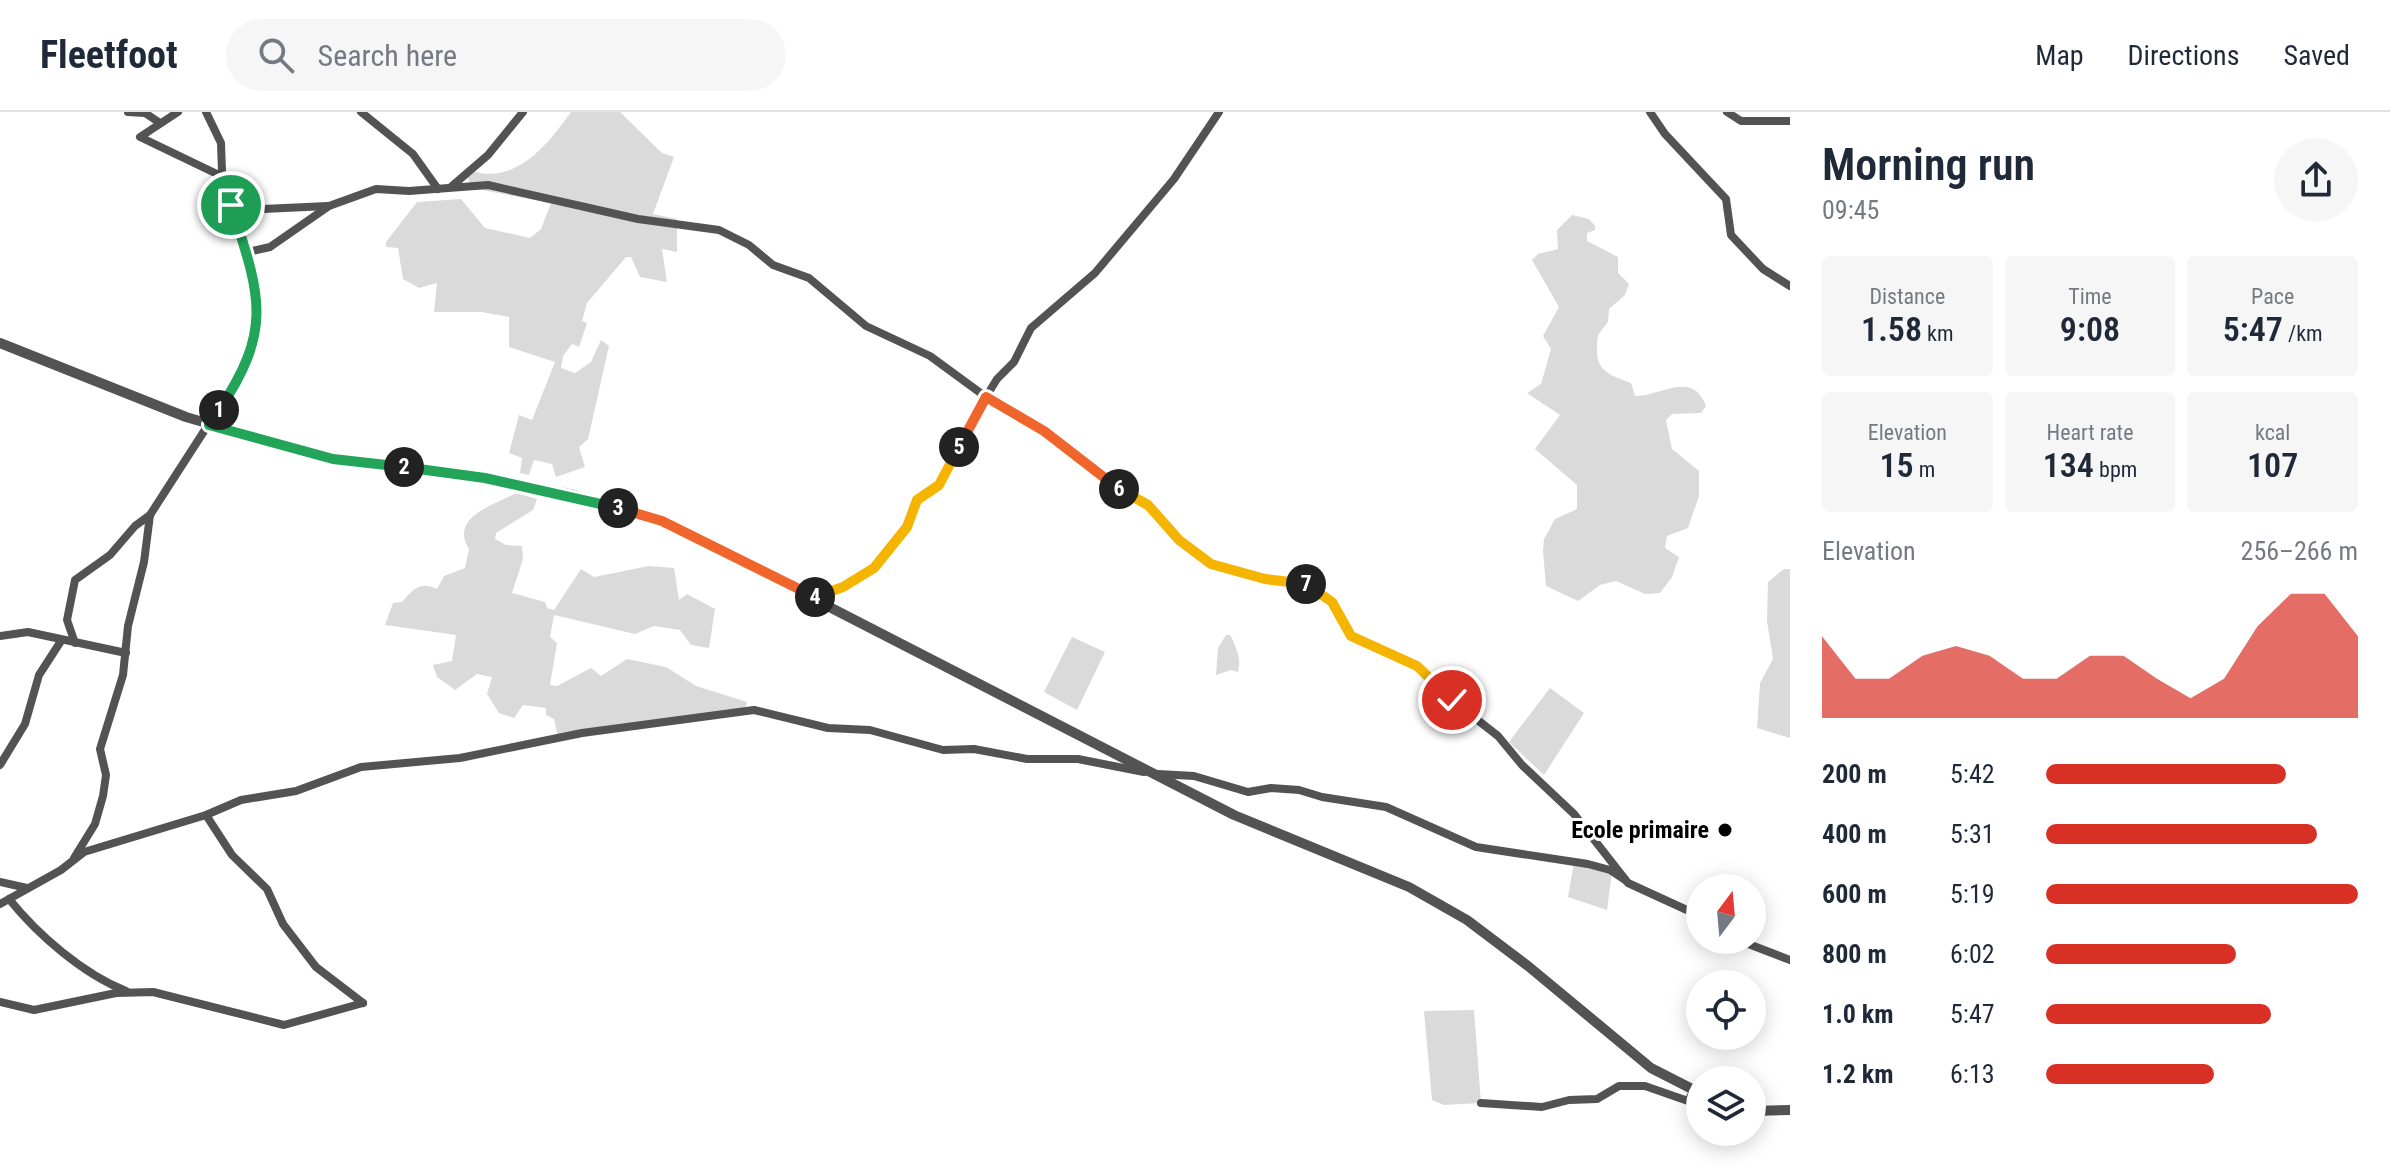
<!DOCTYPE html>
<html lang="en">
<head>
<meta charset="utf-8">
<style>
  body { margin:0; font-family:"Roboto Condensed",sans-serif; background:#f6f6f7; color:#1f2937; height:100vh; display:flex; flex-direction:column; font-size:30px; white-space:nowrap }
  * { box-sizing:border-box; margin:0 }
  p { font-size:26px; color:#747a83 }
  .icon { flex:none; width:44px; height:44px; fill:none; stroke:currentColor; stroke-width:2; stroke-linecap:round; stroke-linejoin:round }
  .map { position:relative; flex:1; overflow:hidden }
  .sheet { display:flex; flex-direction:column; background:#fff; width:600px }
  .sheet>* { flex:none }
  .needle { width:52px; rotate:16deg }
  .buttons { position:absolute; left:1686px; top:762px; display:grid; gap:16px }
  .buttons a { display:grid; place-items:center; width:80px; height:80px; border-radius:50%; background:#fff; box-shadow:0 4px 20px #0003; font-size:40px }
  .pin { position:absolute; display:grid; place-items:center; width:68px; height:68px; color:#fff; margin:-34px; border:4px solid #fff; border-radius:50%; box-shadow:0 2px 8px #0007 }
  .km { position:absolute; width:40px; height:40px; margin:-20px; border-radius:50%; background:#222; color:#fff; font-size:22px; line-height:40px; text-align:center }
  .round { display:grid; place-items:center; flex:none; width:84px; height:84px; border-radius:42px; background:#f6f6f7 }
  .overview { display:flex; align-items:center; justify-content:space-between; height:136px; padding:0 32px }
  h1 { font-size:44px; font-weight:600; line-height:60px }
  .figures { display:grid; grid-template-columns:repeat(3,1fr); gap:12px; height:136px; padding:8px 32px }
  .figures div { display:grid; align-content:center; border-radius:8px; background:#f6f6f7; text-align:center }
  .figures b { font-size:34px; font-weight:600 }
  .figures small { font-size:22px; font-weight:400 }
  .figures p { font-size:22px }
  .chart { height:224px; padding:16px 32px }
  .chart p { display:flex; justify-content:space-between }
  .chart svg { width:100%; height:144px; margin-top:8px; fill:#d93025; opacity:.7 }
  ul { padding:0 32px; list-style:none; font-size:26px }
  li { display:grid; grid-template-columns:128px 96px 1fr; align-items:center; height:60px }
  li i { height:20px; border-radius:10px; background:#d93025 }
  header { display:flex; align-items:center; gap:48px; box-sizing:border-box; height:112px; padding:0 40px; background:#fff; border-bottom:2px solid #e0e1e3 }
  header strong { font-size:38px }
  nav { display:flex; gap:44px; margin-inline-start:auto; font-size:28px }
  .search { width:560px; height:72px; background:#f6f6f7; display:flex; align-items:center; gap:20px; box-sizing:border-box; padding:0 28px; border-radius:44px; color:#747a83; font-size:30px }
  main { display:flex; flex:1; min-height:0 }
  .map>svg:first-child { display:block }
  .green { fill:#dadada }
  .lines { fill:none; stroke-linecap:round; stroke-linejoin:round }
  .minor { stroke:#535353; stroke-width:8 }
  .tertiary { stroke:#535353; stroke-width:10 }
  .split-1-casing { stroke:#fff; stroke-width:16 }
  .split-2-casing { stroke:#fff; stroke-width:16 }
  .split-3-casing { stroke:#fff; stroke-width:16 }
  .split-4-casing { stroke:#fff; stroke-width:16 }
  .split-5-casing { stroke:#fff; stroke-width:16 }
  .split-6-casing { stroke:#fff; stroke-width:16 }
  .split-7-casing { stroke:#fff; stroke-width:16 }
  .split-8-casing { stroke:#fff; stroke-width:16 }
  .split-1 { stroke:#22a559; stroke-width:10 }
  .split-2 { stroke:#22a559; stroke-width:10 }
  .split-3 { stroke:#22a559; stroke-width:10 }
  .split-4 { stroke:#f0652b; stroke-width:10 }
  .split-5 { stroke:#f5b400; stroke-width:10 }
  .split-6 { stroke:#f0652b; stroke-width:10 }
  .split-7 { stroke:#f5b400; stroke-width:10 }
  .split-8 { stroke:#f5b400; stroke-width:10 }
  .poi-dot { fill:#000; stroke:#fff; stroke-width:3 }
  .labels { text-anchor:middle; stroke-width:6; stroke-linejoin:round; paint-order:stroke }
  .poi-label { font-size:24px; font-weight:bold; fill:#000; stroke:#fff; text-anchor:end }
</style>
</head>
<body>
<header>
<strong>Fleetfoot</strong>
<div class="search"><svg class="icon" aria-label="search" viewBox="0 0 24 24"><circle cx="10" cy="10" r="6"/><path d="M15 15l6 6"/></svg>Search here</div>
<nav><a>Map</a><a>Directions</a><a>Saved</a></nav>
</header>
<main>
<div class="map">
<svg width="1790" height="1059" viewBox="0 0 1790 1059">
  <rect width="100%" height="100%" fill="#fff"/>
  <g class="green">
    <path d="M571,0H620L662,41L674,45L653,102L677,107V140L662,137L667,170L640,165L631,145H626L587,191L582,209L587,211L579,235L572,232L563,244L561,256L575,261L591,250L601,228L609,234L588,327L579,335L585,355L556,365L552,352L534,348L529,363L520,361L522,346L509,341L519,303L532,308L555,250L509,235V205L482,200H434L437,171L419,176L403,167L398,136L386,135V130L417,90L461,87L485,116L530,126L541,117L551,91L471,76L467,63L473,59C516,73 548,32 571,0Z"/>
    <path d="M1572,103L1589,107L1595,114V118L1587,121V129L1618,145V161L1629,172L1625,183L1609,197L1608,210L1598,223C1594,256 1601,260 1631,271L1635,284C1660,285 1692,257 1706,294L1701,301L1672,302L1666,308L1672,337L1699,359V384L1688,416L1667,424L1665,436L1679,445L1672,465L1660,481L1645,482L1616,469L1600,473L1578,489L1546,474L1543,439L1544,427L1555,407L1577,397V373L1535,337L1560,303L1527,281L1541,272L1551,237L1543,224L1559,195L1532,148L1538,142L1558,137L1557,118Z"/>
    <path d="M516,381L537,387L533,398L496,421L495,427L506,433L522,434L523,447L512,481L545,490L547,496L554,498L581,457L594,465L649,454L674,456L679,488L687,482L715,497L709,536L691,533L680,518L654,514L635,522L554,503L550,525L557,531L550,573L557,574L591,556L601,564L627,547L666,555L696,574L747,590L744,601L558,626L554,607L546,603V596L523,593L514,606L499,601L487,582L492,565L477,562L455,578L437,565L433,553L452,549L456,523L385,513L393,491L402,490C413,477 420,469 437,477L444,464L465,456L469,437C449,405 494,393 516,381Z"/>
    <polygon points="1784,457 1790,457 1790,626 1757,616 1760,571 1773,547 1767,509 1768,470"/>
    <path d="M1226,523H1230C1236,534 1242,548 1238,560L1231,558L1216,563L1218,536Z"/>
    <polygon points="1072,525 1105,540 1077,598 1044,580"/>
    <polygon points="1550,576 1584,601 1544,663 1509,630"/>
    <polygon points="1574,750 1612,760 1607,798 1568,785"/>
    <polygon points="1474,898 1481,991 1444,993 1432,988 1424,899"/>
  </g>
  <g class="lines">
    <g class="minor">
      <polyline points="128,0 145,1 160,11"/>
      <polyline points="178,0 140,25 217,62 241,90 263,97"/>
      <polyline points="206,0 221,31 222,60 243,141"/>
      <polyline points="361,0 413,42 438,77"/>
      <polyline points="1650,0 1665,22 1726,87 1731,123 1763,157 1790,174"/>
      <polyline points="1727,0 1741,9 1790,9"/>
      <polyline points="452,74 488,43 523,0"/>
      <polyline points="234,103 263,97 328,94"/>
      <polyline points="813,486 862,465 893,435 907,415 917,388 939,373 986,285 997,267 1014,250 1031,216 1095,161 1174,67 1219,0"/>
      <polyline points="0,524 28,520 126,541"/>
      <polyline points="75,531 67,508 75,468 110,443 135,414 150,403"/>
      <polyline points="0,653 25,612 39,563 61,529"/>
      <polyline points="1158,662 1194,664 1248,680 1271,676 1299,678 1322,685 1386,695 1476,735 1588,752 1610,758 1625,768"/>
      <polyline points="206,703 232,743 267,777 283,812 316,855 363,891"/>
      <polyline points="74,746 95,712 103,684 106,663 100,637 123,563 128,514 144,450 150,403 248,251 257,221 257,184 243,141 270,135 329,94 376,77 409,79 488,73 638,107 719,118 749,133 773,153 809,166 866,214 930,244 986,285 1044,319 1103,367 1148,393 1196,444 1211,452 1265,467 1303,471 1323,481 1332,490 1351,524 1417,554 1434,574 1498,624 1522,653 1574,702 1628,771 1700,804"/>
      <polyline points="0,770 27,776"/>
      <path d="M9,787C38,823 83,862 126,879"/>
      <polyline points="0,792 61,758 84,740 206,703 241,688 296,679 361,655 460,646 582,621 754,598 828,616 870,618 943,638 974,637 1027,647 1078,647 1144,660"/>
      <polyline points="1738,828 1790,848"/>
      <polyline points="0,890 34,898 116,881 153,880 284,913 363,891"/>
      <polyline points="1481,991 1542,995 1569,988 1597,987 1619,974 1645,974 1688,989 1694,978"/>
    </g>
    <g class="tertiary">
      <polyline points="0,231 186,305 309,341 485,366 574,383 662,409 1234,703 1409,775 1467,808 1528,854 1651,956 1700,981"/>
      <polyline points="1752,999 1790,998"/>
    </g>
  </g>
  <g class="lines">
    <defs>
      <path id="split-1" d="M219,298C274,216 260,183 231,93"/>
      <polyline id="split-2" points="219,298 209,313 333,347 404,355"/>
      <polyline id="split-3" points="404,355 485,366 618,396"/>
      <polyline id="split-4" points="618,396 662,409 815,485"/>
      <polyline id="split-5" points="815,485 843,475 874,456 907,415 917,388 939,373 959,335"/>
      <polyline id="split-6" points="959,335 986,285 1044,319 1119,377"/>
      <polyline id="split-7" points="1119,377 1148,393 1179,428 1211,452 1265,467 1306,472"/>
      <polyline id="split-8" points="1306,472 1332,490 1351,524 1417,554 1452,588"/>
    </defs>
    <use href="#split-1" class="split-1-casing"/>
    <use href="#split-2" class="split-2-casing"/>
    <use href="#split-3" class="split-3-casing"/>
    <use href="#split-4" class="split-4-casing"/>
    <use href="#split-5" class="split-5-casing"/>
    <use href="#split-6" class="split-6-casing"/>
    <use href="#split-7" class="split-7-casing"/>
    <use href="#split-8" class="split-8-casing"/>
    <use href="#split-1" class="split-1"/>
    <use href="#split-2" class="split-2"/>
    <use href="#split-3" class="split-3"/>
    <use href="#split-4" class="split-4"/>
    <use href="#split-5" class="split-5"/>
    <use href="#split-6" class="split-6"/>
    <use href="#split-7" class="split-7"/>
    <use href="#split-8" class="split-8"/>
  </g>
  <circle class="poi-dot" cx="1725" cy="718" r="8"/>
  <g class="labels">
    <g class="poi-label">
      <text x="1709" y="726">Ecole primaire</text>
    </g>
  </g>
</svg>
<div class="buttons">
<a><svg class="needle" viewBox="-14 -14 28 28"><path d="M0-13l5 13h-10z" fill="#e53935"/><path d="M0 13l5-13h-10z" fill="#747a83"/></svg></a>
<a><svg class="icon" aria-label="locate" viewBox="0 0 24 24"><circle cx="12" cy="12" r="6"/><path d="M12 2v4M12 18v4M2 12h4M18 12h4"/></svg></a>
<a><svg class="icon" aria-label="layers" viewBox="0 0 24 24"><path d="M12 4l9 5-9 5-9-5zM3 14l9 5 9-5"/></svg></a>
</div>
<div class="pin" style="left:231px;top:93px;background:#1e9e55"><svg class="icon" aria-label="arrive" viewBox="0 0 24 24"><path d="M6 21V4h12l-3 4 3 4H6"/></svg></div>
<div class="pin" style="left:1452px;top:588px;background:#d93025"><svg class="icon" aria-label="check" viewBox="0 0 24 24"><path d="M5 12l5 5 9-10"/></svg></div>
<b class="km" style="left:219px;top:298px">1</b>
<b class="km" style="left:404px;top:355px">2</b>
<b class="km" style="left:618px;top:396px">3</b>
<b class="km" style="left:815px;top:485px">4</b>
<b class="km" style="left:959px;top:335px">5</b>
<b class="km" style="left:1119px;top:377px">6</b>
<b class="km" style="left:1306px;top:472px">7</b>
</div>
<section class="sheet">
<div class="overview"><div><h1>Morning run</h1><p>09:45</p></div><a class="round"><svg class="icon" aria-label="share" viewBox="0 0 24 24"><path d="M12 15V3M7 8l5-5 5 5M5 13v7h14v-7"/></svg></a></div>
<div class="figures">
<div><p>Distance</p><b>1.58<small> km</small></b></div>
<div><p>Time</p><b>9:08</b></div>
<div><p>Pace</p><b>5:47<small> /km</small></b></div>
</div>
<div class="figures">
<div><p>Elevation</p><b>15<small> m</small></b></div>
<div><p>Heart rate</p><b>134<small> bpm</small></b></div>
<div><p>kcal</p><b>107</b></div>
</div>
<div class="chart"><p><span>Elevation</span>256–266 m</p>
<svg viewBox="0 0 160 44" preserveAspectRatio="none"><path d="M0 44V19L10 32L20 32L30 25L40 22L50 25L60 32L70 32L80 25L90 25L100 32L110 38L120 32L130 16L140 6L150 6L160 19V44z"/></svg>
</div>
<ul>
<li><b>200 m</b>5:42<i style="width:77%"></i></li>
<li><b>400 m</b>5:31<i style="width:87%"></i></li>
<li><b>600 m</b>5:19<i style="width:100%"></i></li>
<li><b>800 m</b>6:02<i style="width:61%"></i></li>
<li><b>1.0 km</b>5:47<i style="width:72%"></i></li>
<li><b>1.2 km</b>6:13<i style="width:54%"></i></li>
</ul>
</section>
</main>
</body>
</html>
